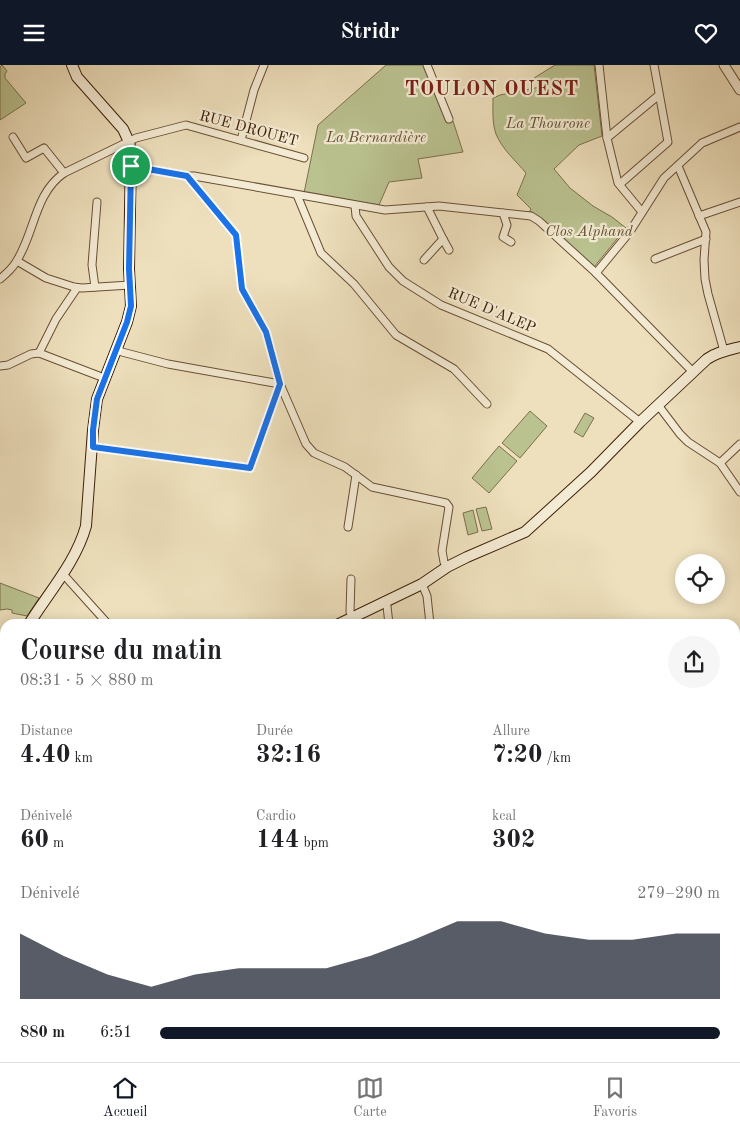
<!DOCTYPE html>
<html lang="fr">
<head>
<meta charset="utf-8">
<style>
  body { margin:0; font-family:"Old Standard TT",serif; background:#f6f6f6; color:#202124; height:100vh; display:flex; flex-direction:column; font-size:19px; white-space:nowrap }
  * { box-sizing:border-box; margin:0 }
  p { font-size:16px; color:#757577 }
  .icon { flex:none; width:28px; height:28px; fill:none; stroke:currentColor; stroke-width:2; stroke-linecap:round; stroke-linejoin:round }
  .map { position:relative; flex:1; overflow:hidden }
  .panel { position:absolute; left:0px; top:554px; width:740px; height:444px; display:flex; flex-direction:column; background:#fff; border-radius:15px 15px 0 0; box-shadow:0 2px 12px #0003 }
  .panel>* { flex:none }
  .controls { position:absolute; left:675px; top:489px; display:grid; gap:10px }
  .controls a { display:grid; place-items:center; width:50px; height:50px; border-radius:50%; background:#fff; box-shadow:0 2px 12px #0003; font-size:25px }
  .pin { position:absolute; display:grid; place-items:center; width:42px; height:42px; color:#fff; margin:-21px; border:2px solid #fff; border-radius:50%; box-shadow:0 1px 5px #0007 }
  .round { display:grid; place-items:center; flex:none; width:52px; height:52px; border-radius:26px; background:#f6f6f6 }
  .headline { display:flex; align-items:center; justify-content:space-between; height:85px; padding:0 20px }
  h1 { font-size:28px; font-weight:600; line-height:38px }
  .stats { display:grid; grid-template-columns:repeat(3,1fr); gap:8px; height:85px; padding:5px 20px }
  .stats div { display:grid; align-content:center }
  .stats b { font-size:25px; font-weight:600 }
  .stats small { font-size:14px; font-weight:400 }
  .stats p { font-size:14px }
  .chart { height:140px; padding:10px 20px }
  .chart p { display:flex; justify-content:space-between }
  .chart svg { width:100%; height:90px; margin-top:5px; fill:#111827; opacity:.7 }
  ul { padding:0 20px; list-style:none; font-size:16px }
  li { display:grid; grid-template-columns:80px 60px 1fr; align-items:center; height:38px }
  li i { height:12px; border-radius:6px; background:#111827 }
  header { display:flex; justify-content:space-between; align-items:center; height:65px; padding:0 20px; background:#111827; color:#fff; font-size:22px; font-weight:600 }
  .menu { display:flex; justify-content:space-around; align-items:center; height:70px; border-top:1px solid #e0e0e0; background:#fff; font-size:14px; color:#757577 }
  .menu a { display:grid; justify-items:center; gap:2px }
  .menu .current { color:#111827 }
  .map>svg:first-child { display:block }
  .green { fill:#bac290; stroke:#7c704b }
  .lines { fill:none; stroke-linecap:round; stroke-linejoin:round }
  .minor-casing { stroke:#694f34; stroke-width:9 }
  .tertiary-casing { stroke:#694f34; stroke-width:11 }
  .secondary-casing { stroke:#3d1f06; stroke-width:12 }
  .minor { stroke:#f4ebd4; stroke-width:7 }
  .tertiary { stroke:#f4ebd4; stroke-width:9 }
  .secondary { stroke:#f4ebd4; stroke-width:10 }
  .route-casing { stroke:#fff; stroke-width:10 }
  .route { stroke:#1a73e8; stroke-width:6 }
  .labels { text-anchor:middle; stroke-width:4.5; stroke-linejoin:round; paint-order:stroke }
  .park-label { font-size:15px; font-style:italic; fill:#62502f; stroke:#f4ebd4 }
  .street-label { font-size:15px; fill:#3d1f06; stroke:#f4ebd4 }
  .district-label { font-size:20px; font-weight:bold; letter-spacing:1px; fill:#7a1f14; stroke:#f4ebd4 }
</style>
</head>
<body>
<header><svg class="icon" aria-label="menu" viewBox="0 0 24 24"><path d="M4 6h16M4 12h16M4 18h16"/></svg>Stridr<svg class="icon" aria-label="heart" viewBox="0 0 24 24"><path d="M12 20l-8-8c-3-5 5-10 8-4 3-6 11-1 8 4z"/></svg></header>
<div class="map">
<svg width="740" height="997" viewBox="0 0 740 997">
  <rect width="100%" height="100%" fill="#eee0bd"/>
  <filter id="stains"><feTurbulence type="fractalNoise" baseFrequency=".004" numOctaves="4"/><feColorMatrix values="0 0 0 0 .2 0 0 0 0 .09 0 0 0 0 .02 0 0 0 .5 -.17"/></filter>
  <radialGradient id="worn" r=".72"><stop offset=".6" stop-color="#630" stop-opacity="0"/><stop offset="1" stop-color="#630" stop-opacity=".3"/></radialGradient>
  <g class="green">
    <polygon points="2,0 7,6 5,9 5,13 26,38 0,55 0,2"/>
    <polygon points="386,0 424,0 447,58 453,56 463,87 418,94 422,113 389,117 379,140 304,128 318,60"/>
    <path d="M555,0H594L602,71L579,80L554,104L570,123L593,141L612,152L626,163L594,202L532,147H529L531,144L517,130L526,108C516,96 502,84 496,69C492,58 493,45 493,33L500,30L540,22V19H538L534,13Z"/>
    <polygon points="530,346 547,361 520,393 502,378"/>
    <polygon points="585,348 594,353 583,372 574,367"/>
    <polygon points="499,381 517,396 489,428 472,413"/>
    <polygon points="486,442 492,464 482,466 476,444"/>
    <polygon points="473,445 478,467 468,470 463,448"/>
    <polygon points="0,518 39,533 27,551 12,548 12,545 7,544 0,545"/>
    <polygon points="740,874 740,908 735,909 735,875"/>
  </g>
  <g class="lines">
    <defs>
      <g id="minor">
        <polyline points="427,0 449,54"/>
        <polyline points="599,0 607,73 618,118 642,147"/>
        <polyline points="13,72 26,93 44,83 64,108"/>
        <polyline points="607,73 659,30"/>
        <polyline points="241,75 254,25 264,0"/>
        <polyline points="131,101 187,111 236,170 242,224 266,267 280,319 306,379 314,388 345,402 372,422 446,438 449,442 442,486 444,497 447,502"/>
        <polyline points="678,101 706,167 704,195 705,214 708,229 724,286"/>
        <polyline points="187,111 194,111 385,145 439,141 531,151 539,156 596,208 693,307"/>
        <polyline points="620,119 668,77 654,0"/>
        <polyline points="297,130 321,188 354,219 396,270 454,304 487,339"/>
        <polyline points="355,141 356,151 389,202 403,216 441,240 548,284 640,357"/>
        <polyline points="503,148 507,160 503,172 511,177"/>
        <polyline points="699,151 740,137"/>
        <polyline points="443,174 449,185"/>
        <polyline points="655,194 706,174"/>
        <polyline points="424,195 443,174 427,142"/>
        <polyline points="17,196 46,213 74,222 82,223 130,220"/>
        <polyline points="596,208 629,168 664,113 702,78 740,62"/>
        <path d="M0,214C6,209 12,204 16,197C35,168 34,129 64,108L136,73L186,60L304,93"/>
        <polyline points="95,222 92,200 97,137"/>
        <polyline points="39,288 56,254 77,223"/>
        <polyline points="0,301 8,300 31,289 39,288 99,311"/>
        <polyline points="658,340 680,369 688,377 720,398 740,427"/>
        <polyline points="93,382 250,403 280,319 168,299 122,287 117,284"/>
        <polyline points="720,398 740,379"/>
        <polyline points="348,462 356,410"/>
        <polyline points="63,509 108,559"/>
        <polyline points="351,514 350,547 353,552"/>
        <polyline points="422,519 427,531 430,559"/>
        <polyline points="384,536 387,541 389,559"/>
        <polyline points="0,696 5,696"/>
        <polyline points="0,707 5,724"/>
        <polyline points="0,887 5,853"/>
        <polyline points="735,990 740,989"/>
        <polyline points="134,992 135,997"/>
        <polyline points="293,992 297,997"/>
        <polyline points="643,997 644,992"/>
        <polyline points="730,997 732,992"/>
      </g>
      <polyline id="tertiary" points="724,0 740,25"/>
      <g id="secondary">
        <path d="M29,559C49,527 76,497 86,461L93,365L97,334L127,257L131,241L129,204L131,87L129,77L123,64L77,12L72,0"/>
        <path d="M339,559L422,519L447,502L467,492L525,467L591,407L640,357L707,294C717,287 728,285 740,282"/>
        <polyline points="0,608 5,599"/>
        <polyline points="0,657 5,654"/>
      </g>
    </defs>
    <use href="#minor" class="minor-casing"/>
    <use href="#tertiary" class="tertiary-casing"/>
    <use href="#secondary" class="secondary-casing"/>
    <use href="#minor" class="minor"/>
    <use href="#tertiary" class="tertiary"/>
    <use href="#secondary" class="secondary"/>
  </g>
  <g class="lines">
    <defs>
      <polygon id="route" points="131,101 187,111 236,170 242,224 266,267 280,319 250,403 93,382 93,365 97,334 127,257 131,241 129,204"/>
    </defs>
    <use href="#route" class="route-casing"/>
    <use href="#route" class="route"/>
  </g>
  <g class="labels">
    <g class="park-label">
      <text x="548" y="63">La Thourone</text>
      <text x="376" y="77">La Bernardière</text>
      <text x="589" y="171">Clos Alphand</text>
    </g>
    <g class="street-label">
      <text transform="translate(249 63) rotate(15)" y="5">RUE DROUET</text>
      <text transform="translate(492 245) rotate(23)" y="5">RUE D'ALEP</text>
    </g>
    <g class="district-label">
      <text x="492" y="30">TOULON OUEST</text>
    </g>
  </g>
  <rect width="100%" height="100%" filter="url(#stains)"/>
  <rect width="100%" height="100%" fill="url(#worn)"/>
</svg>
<div class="controls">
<a><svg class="icon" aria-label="locate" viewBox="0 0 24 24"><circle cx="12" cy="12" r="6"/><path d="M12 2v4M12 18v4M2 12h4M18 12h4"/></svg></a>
</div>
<div class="pin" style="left:131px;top:101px;background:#1e9e55"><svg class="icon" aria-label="arrive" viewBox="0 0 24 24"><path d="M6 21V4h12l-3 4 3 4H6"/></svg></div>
<section class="panel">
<div class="headline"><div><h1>Course du matin</h1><p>08:31 · 5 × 880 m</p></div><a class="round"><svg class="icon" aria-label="share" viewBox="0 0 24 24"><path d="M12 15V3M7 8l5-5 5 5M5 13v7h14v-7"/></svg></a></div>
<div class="stats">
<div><p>Distance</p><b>4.40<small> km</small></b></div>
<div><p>Durée</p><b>32:16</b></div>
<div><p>Allure</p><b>7:20<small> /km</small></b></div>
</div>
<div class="stats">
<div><p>Dénivelé</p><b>60<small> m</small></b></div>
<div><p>Cardio</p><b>144<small> bpm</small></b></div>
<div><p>kcal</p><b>302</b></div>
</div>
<div class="chart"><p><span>Dénivelé</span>279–290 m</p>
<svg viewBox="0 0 160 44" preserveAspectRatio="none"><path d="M0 44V12L10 23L20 32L30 38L40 32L50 29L60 29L70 29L80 23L90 15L100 6L110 6L120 12L130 15L140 15L150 12L160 12V44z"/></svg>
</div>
<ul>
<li><b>880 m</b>6:51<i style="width:100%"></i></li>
</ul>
</section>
</div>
<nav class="menu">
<a class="current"><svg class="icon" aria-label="home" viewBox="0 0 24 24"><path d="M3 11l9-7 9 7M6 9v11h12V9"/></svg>Accueil</a>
<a><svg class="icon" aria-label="map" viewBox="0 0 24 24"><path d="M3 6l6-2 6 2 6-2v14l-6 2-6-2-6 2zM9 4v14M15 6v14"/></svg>Carte</a>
<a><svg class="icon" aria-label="saved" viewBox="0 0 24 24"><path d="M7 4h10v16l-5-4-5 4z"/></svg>Favoris</a>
</nav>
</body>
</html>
